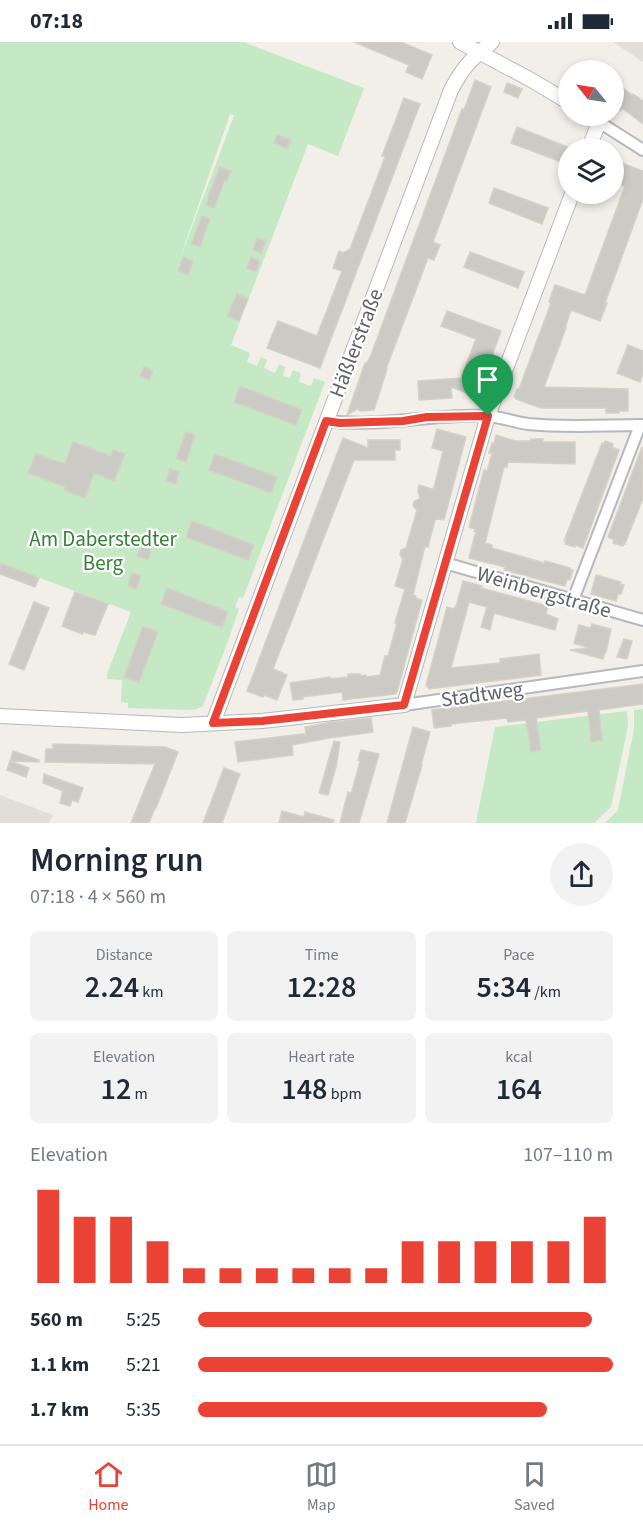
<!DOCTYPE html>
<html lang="en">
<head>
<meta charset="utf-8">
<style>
  body { margin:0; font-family:"Source Sans 3",sans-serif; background:#f2f2f3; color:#1f2937; height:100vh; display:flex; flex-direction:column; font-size:22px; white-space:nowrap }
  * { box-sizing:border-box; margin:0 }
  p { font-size:20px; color:#747a83 }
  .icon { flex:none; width:33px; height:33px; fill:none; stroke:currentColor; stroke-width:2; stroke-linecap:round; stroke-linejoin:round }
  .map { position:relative; height:781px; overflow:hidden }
  .side { display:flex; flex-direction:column; background:#fff; flex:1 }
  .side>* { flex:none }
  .needle { width:39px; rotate:300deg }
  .tools { position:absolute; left:558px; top:18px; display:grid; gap:12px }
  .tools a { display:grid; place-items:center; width:66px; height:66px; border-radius:50%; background:#fff; box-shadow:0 3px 9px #0003; font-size:30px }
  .pin { position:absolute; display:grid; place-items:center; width:51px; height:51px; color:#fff; margin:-62px -26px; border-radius:50% 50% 50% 0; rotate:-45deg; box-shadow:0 0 6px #0007 }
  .pin .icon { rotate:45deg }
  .round { display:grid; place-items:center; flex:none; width:63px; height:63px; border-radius:32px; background:#f2f2f3 }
  .summary { display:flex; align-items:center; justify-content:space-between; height:102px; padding:0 30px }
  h1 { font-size:33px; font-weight:600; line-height:45px }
  .metrics { display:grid; grid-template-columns:repeat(3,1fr); gap:9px; height:102px; padding:6px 30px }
  .metrics div { display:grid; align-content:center; border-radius:9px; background:#f2f2f3; text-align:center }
  .metrics b { font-size:30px; font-weight:600 }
  .metrics small { font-size:16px; font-weight:400 }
  .metrics p { font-size:16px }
  .chart { height:168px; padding:12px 30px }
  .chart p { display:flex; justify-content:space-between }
  .chart svg { width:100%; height:108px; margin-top:6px; stroke:#ea4335; stroke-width:6 }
  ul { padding:0 30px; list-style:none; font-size:20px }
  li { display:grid; grid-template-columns:96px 72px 1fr; align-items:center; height:45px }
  li i { height:15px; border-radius:8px; background:#ea4335 }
  .status { display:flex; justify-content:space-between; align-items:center; height:42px; padding:0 30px; background:#fff; direction:ltr }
  .status svg { height:16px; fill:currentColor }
  .dock { display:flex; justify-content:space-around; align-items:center; height:84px; border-top:2px solid #e0e1e3; background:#fff; font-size:16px; color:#747a83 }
  .dock a { display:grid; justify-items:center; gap:3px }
  .dock .selected { color:#ea4335 }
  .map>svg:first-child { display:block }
  .education { fill:#e1ded6 }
  .green { fill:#c5e8c5; fill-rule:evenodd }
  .building { fill:#cccac5; stroke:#d6d1c6; stroke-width:1.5 }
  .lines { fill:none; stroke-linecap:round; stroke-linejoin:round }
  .minor-casing { stroke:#b5b8bc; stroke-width:14 }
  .tertiary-casing { stroke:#b5b8bc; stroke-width:16 }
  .minor { stroke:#fff; stroke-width:10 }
  .tertiary { stroke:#fff; stroke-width:14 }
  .route-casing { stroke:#fff; stroke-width:12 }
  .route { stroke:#ea4335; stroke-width:8 }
  .labels { text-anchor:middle; stroke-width:4.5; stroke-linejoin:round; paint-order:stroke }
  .street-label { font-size:21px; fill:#5f6368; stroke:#fff }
  .park-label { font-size:21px; fill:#348238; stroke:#fff }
</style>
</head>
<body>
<div class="status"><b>07:18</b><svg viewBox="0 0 49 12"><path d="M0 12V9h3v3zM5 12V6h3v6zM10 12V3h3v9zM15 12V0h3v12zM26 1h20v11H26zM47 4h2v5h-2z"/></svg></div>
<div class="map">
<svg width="643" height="781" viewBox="0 0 643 781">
  <rect width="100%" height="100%" fill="#f1efe8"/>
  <g class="education">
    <polygon points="613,0 643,0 643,20"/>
    <polygon points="0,753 53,773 49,781 0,781"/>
  </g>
  <g class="green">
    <path d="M0,0H243L364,46L338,114L308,102L231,303L250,311L247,320L257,324L261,315L267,318L264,326L275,331L279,322L285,325L283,334L290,336L293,328L301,331L299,340L311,344L314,336L325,340L243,556L239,555L235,565L239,567L228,599L203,664L194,668L128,666V661L121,660L122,638L107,637V632L131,570L0,521ZM230,72L250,80L234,74L178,222Z"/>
    <polygon points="643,667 643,781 605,781 618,768 634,687 634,668"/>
    <polygon points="627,669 628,684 611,765 594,781 476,781 495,685"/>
  </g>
  <g class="building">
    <polygon points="354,0 401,0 432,13 422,37 406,30 409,23"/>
    <polygon points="475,38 491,45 433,200 440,203 434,218 428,216 386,327 387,327 374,368 361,369 357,367 347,373 365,321 367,321 371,313 462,67 464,68"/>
    <polygon points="614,39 632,53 633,52 643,59 643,82 622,66 620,69 614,64"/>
    <polygon points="507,41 522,47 518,56 504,50"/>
    <polygon points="404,56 420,62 320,326 267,306 278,279 317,294 342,229 333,226 339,209 343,211 350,207 385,115 382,114"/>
    <polygon points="517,85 570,106 568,106 564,121 511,101"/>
    <polygon points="277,93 291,98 287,107 274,101"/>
    <polygon points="614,118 643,129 643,157 605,261 607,261 600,279 571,268 565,286 566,286 544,345 628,347 628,369 619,369 619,371 606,371 606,366 541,366 516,357 516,356 514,355 517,347 519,347 551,261 549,260 555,243 585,253 625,144 614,139"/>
    <polygon points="220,125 231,129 227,139 225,138 214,166 206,163 209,155 208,154"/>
    <polygon points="494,146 548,166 542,182 489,161"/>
    <polygon points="202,174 210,177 200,205 191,202"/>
    <polygon points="257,196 266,199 261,211 253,208"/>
    <polygon points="470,210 524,230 518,246 464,225"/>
    <polygon points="183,215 193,219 188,233 178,229"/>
    <polygon points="251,215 260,219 256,230 247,226"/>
    <polygon points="237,252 248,257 239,279 227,274"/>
    <polygon points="447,269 501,289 481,344 474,341 470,352 451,345 452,356 419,358 418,339 461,336 476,297 441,284"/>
    <polygon points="628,303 643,309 643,332 640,340 617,331"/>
    <polygon points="144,325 153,329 149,338 140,334"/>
    <polygon points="240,344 302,368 296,383 234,360"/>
    <polygon points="437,387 466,395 444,478 437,477 435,478 428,505 425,504 413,553 416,554 415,556 422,558 397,650 395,652 343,658 342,650 302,655 303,657 293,658 290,641 330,635 330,637 348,635 348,632 360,632 361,634 366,633 366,635 380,633 385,614 388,614 397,581 395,581 405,547 395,544 403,517 400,513 401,508 406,506 417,468 413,464 414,460 420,456 418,449 419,443 432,447 434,446 443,409 432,406"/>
    <polygon points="186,390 195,393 186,420 176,417"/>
    <polygon points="496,393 515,399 530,399 531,397 543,397 542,400 575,400 575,422 508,420 507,425 504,425 485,501 492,503 492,506 544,521 545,519 570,526 570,528 573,528 570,538 567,537 565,544 504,528 505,525 469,516 476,489 474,489 475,487 469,485 484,428 487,429 492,411 489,411 492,401 494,402"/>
    <polygon points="343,396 368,406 368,398 400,398 400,408 395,408 395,418 354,418 273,627 287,633 277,658 264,653 263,655 247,649"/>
    <polygon points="605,399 613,402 612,405 619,408 583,506 575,503 575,505 565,502 566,499 564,499 602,401 604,402"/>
    <polygon points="73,400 111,414 113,408 125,412 114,439 94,431 85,456 64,448 65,445 28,431 36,412 65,422"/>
    <polygon points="642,405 643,456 625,502 624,501 623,504 613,501 614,498 608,495"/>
    <polygon points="215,412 277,435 271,451 209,428"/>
    <polygon points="170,427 179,430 176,442 166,439"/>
    <polygon points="192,479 254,503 248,518 186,495"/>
    <polygon points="141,504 151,507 148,518 137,514"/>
    <polygon points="0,521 39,536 35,545 0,532"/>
    <polygon points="132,531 141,534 136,547 128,544"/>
    <polygon points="596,533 621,540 620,542 624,543 621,552 618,552 616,559 591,552"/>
    <polygon points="463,539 482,544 481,546 548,564 546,572 558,577 555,588 494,571 490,588 481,585 487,565 469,560 451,626 500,621 500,617 539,612 541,633 429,647 426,643 447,565 454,567 455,565 456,565"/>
    <polygon points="167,546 228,570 222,585 161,562"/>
    <polygon points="75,550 108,562 95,593 83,590 82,592 62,584"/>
    <polygon points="34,560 49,566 24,628 9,622"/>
    <polygon points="592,582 611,587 606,610 605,610 603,617 570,608 589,606 574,601 579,583 590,586"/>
    <polygon points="143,584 158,590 139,640 124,635"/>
    <polygon points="624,597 632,599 627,617 617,615"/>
    <polygon points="643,642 643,662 599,668 602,698 591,700 588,669 536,676 541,708 531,710 526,678 508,680 507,676 451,682 451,684 434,686 432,668"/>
    <polygon points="371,676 373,690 322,697 324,697 292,703 293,713 238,720 235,700 303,692 306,693 305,685 332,680"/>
    <polygon points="413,685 430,690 421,723 422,723 405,781 387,781"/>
    <polygon points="334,699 340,700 336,725 328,753 319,751"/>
    <polygon points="53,702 165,705 178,710 156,766 155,766 149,781 131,781 155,722 45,720 46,707 53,707"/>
    <polygon points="361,708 379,712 376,723 359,781 340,781 348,750 351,751 352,749 360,719 358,718"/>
    <polygon points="13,709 39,718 39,720 10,719"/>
    <polygon points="10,719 29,726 26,735 7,728"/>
    <polygon points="224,726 240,732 222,781 203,781"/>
    <polygon points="44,732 83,746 78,760 72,758 70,764 60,761 63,749 43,741"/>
    <polygon points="282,769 304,775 305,770 334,778 333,781 279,781"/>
  </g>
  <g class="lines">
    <defs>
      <g id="minor">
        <polyline points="599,80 643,108"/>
        <path d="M326,379C380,386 433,371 487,374C501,375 514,380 528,382C566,386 605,383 643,383"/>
        <polyline points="445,521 643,578"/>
        <polyline points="573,558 640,383"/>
        <polyline points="404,663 643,629"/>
      </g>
      <g id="tertiary">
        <polyline points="460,0 533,39 568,60"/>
        <polyline points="589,106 599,80 589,74"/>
        <polyline points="0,674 182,683 262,679 404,663 488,374 572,152"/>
        <path d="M213,681L451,48C463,25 472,16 492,0"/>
      </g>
    </defs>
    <use href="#minor" class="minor-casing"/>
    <use href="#tertiary" class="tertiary-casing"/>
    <use href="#minor" class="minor"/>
    <use href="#tertiary" class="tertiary"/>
  </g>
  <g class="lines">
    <defs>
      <polygon id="route" points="488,374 404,663 262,679 213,681 326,379 340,381 403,379 427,375"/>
    </defs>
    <use href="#route" class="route-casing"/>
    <use href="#route" class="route"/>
  </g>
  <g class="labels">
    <g class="street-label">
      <text transform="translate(356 301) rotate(-69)" y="7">Häßlerstraße</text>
      <text transform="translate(544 550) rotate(16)" y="7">Weinbergstraße</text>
      <text transform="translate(482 652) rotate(-8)" y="7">Stadtweg</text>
    </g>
    <g class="park-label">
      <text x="103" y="504">Am Daberstedter<tspan x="103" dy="24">Berg</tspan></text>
    </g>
  </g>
</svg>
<div class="tools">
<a><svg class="needle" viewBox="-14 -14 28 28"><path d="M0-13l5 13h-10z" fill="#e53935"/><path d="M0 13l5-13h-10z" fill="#747a83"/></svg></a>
<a><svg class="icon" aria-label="layers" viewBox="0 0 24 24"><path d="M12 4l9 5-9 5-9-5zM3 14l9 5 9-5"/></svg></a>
</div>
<div class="pin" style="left:488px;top:374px;background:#1e9e55"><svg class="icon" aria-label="arrive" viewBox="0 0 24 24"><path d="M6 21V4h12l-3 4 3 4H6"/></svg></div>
</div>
<section class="side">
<div class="summary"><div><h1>Morning run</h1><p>07:18 · 4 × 560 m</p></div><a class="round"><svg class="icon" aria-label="share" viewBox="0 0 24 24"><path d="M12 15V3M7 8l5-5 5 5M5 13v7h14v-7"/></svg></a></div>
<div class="metrics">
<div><p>Distance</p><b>2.24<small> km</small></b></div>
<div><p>Time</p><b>12:28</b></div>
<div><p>Pace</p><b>5:34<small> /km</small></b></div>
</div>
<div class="metrics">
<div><p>Elevation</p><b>12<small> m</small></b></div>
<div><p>Heart rate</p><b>148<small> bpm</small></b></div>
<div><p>kcal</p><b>164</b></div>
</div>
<div class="chart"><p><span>Elevation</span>107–110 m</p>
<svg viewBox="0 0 160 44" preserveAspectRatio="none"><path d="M5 44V6M15 44V17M25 44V17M35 44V27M45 44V38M55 44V38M65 44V38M75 44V38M85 44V38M95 44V38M105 44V27M115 44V27M125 44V27M135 44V27M145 44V27M155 44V17"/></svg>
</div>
<ul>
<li><b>560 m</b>5:25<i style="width:95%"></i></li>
<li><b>1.1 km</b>5:21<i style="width:100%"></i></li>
<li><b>1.7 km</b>5:35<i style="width:84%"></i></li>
</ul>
</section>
<nav class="dock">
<a class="selected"><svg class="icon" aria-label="home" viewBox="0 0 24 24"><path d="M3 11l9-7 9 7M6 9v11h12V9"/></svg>Home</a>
<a><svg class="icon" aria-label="map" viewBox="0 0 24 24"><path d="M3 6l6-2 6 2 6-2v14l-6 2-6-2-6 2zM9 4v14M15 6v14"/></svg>Map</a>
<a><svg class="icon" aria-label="saved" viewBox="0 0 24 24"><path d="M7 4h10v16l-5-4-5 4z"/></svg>Saved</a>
</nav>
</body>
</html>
